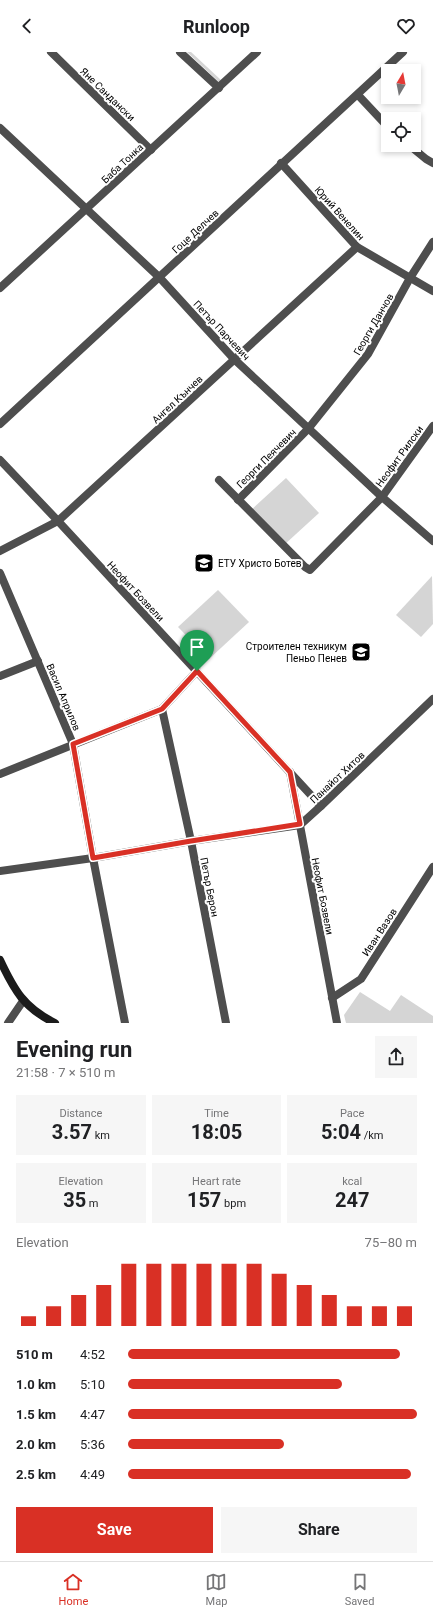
<!DOCTYPE html>
<html lang="en">
<head>
<meta charset="utf-8">
<style>
  body { margin:0; font-family:Roboto,sans-serif; background:#f6f6f6; color:#202124; height:100vh; display:flex; flex-direction:column; font-size:15px; white-space:nowrap }
  * { box-sizing:border-box; margin:0 }
  p { font-size:13px; color:#757577 }
  .icon { flex:none; width:22px; height:22px; fill:none; stroke:currentColor; stroke-width:2; stroke-linecap:round; stroke-linejoin:round }
  .map { position:relative; height:971px; overflow:hidden }
  .details { display:flex; flex-direction:column; background:#fff; flex:1 }
  .details>* { flex:none }
  .needle { width:26px; rotate:10deg }
  .buttons { position:absolute; left:381px; top:12px; display:grid; gap:8px }
  .buttons a { display:grid; place-items:center; width:40px; height:40px; border-radius:0px; background:#fff; box-shadow:0 2px 6px #0003; font-size:20px }
  .pin { position:absolute; display:grid; place-items:center; width:34px; height:34px; color:#fff; margin:-41px -17px; border-radius:50% 50% 50% 0; rotate:-45deg; box-shadow:0 0 4px #0007 }
  .pin .icon { rotate:45deg }
  .round { display:grid; place-items:center; flex:none; width:42px; height:42px; border-radius:0px; background:#f6f6f6 }
  .overview { display:flex; align-items:center; justify-content:space-between; height:68px; padding:0 16px }
  h1 { font-size:22px; font-weight:700; line-height:30px }
  .metrics { display:grid; grid-template-columns:repeat(3,1fr); gap:6px; height:68px; padding:4px 16px }
  .metrics div { display:grid; align-content:center; border-radius:0px; background:#f6f6f6; text-align:center }
  .metrics b { font-size:20px; font-weight:700 }
  .metrics small { font-size:11px; font-weight:400 }
  .metrics p { font-size:11px }
  .chart { height:112px; padding:8px 16px }
  .chart p { display:flex; justify-content:space-between }
  .chart svg { width:100%; height:72px; margin-top:4px; stroke:#d93025; stroke-width:6 }
  .action { display:flex; gap:8px; margin-top:auto; padding:8px 16px }
  .action a { flex:1; height:46px; border-radius:0px; background:#d93025; color:#fff; font-size:16px; font-weight:700; line-height:46px; text-align:center }
  .action a+a { background:#f6f6f6; color:#202124 }
  ul { padding:0 16px; list-style:none; font-size:13px }
  li { display:grid; grid-template-columns:64px 48px 1fr; align-items:center; height:30px }
  li i { height:10px; border-radius:5px; background:#d93025 }
  header { display:flex; justify-content:space-between; align-items:center; height:52px; padding:0 16px; background:#fff; font-size:18px; font-weight:700 }
  .tab-bar { display:flex; justify-content:space-around; align-items:center; height:56px; border-top:1px solid #e0e0e0; background:#fff; font-size:11px; color:#757577 }
  .tab-bar a { display:grid; justify-items:center; gap:2px }
  .tab-bar .on { color:#d93025 }
  .map>svg:first-child { display:block }
  .green { fill:#d5d5d5 }
  .lines { fill:none; stroke-linecap:round; stroke-linejoin:round }
  .minor { stroke:#4e4e4e; stroke-width:8 }
  .secondary { stroke:#1b1b1b; stroke-width:8 }
  .route-casing { stroke:#fff; stroke-width:8 }
  .route { stroke:#d93025; stroke-width:5 }
  .labels { text-anchor:middle; stroke-width:4; stroke-linejoin:round; paint-order:stroke }
  .street-label { font-size:10px; fill:#000; stroke:#fff }
  .poi-label { font-size:10px; fill:#000; stroke:#fff; text-anchor:start }
</style>
</head>
<body>
<header><svg class="icon" aria-label="back" viewBox="0 0 24 24"><path d="M15 5l-7 7 7 7"/></svg>Runloop<svg class="icon" aria-label="heart" viewBox="0 0 24 24"><path d="M12 20l-8-8c-3-5 5-10 8-4 3-6 11-1 8 4z"/></svg></header>
<div class="map">
<svg width="433" height="971" viewBox="0 0 433 971">
  <rect width="100%" height="100%" fill="#fff"/>
  <g class="green">
    <polygon points="187,0 191,0 222,29 220,31"/>
    <polygon points="286,426 319,461 284,493 251,458"/>
    <polygon points="432,524 433,572 421,585 396,563"/>
    <polygon points="218,538 249,570 209,607 178,575"/>
    <polygon points="360,940 390,959 401,943 433,964 433,971 346,971 344,963"/>
  </g>
  <g class="lines">
    <g class="minor">
      <polyline points="51,0 151,98"/>
      <polyline points="180,0 219,36"/>
      <polyline points="358,43 388,75"/>
      <polyline points="0,76 160,226 234,307 382,445 433,489"/>
      <polyline points="409,93 426,107 433,111"/>
      <polyline points="281,111 357,195 433,239"/>
      <polyline points="0,236 257,0"/>
      <polyline points="0,372 403,0"/>
      <polyline points="0,408 58,469 321,754"/>
      <polyline points="219,428 305,515 310,518 382,445 433,374"/>
      <polyline points="238,448 308,377 368,302 410,226 433,190"/>
      <polyline points="0,499 58,469 357,195"/>
      <polyline points="0,521 73,692 93,806 125,971"/>
      <polyline points="0,624 38,609"/>
      <polyline points="162,657 191,789 226,971"/>
      <polyline points="290,720 337,971"/>
      <polyline points="0,722 162,657 197,619"/>
      <polyline points="0,819 93,806 191,789 300,773 321,754 433,647"/>
      <polyline points="332,946 361,927 433,815"/>
      <polyline points="8,971 23,949"/>
    </g>
    <path class="secondary" d="M0,908C14,938 24,956 55,971"/>
  </g>
  <g class="lines">
    <defs>
      <polygon id="route" points="197,619 290,720 300,772 191,789 93,806 73,692 162,657"/>
    </defs>
    <use href="#route" class="route-casing"/>
    <use href="#route" class="route"/>
  </g>
  <defs>
    <symbol id="school-square" viewBox="-11 -11 22 22"><rect x="-9" y="-9" width="18" height="18" rx="4" fill="#000" stroke="#fff"/><path d="M0-5L7-2L0 1L-7-2ZM-4 1L0 2.5L4 1V4Q0 6-4 4Z" fill="#fff"/></symbol>
  </defs>
  <g fill-rule="evenodd">
    <use href="#school-square" x="193" y="500" width="22" height="22"/>
    <use href="#school-square" x="350" y="589" width="22" height="22"/>
  </g>
  <g class="labels">
    <g class="street-label">
      <text transform="translate(108 42) rotate(44)" y="4">Яне Сандански</text>
      <text transform="translate(122 111) rotate(-43)" y="4">Баба Тонка</text>
      <text transform="translate(340 161) rotate(48)" y="4">Юрий Венелин</text>
      <text transform="translate(195 179) rotate(-43)" y="4">Гоце Делчев</text>
      <text transform="translate(373 272) rotate(-60)" y="4">Георги Данчов</text>
      <text transform="translate(222 278) rotate(47)" y="4">Петър Парчевич</text>
      <text transform="translate(177 347) rotate(-43)" y="4">Ангел Кънчев</text>
      <text transform="translate(399 404) rotate(-54)" y="4">Неофит Рилски</text>
      <text transform="translate(266 406) rotate(-45)" y="4">Георги Пеячевич</text>
      <text transform="translate(136 539) rotate(47)" y="4">Неофит Бозвели</text>
      <text transform="translate(64 645) rotate(67)" y="4">Васил Априлов</text>
      <text transform="translate(337 725) rotate(-43)" y="4">Панайот Хитов</text>
      <text transform="translate(210 835) rotate(79)" y="4">Петър Берон</text>
      <text transform="translate(323 844) rotate(79)" y="4">Неофит Бозвели</text>
      <text transform="translate(379 880) rotate(-57)" y="4">Иван Вазов</text>
    </g>
    <g class="poi-label">
      <text x="218" y="515">ЕТУ Христо Ботев</text>
      <text x="347" y="598" text-anchor="end">Строителен техникум<tspan x="347" dy="12">Пеньо Пенев</tspan></text>
    </g>
  </g>
</svg>
<div class="buttons">
<a><svg class="needle" viewBox="-14 -14 28 28"><path d="M0-13l5 13h-10z" fill="#e53935"/><path d="M0 13l5-13h-10z" fill="#757577"/></svg></a>
<a><svg class="icon" aria-label="locate" viewBox="0 0 24 24"><circle cx="12" cy="12" r="6"/><path d="M12 2v4M12 18v4M2 12h4M18 12h4"/></svg></a>
</div>
<div class="pin" style="left:197px;top:619px;background:#1e9e55"><svg class="icon" aria-label="arrive" viewBox="0 0 24 24"><path d="M6 21V4h12l-3 4 3 4H6"/></svg></div>
</div>
<section class="details">
<div class="overview"><div><h1>Evening run</h1><p>21:58 · 7 × 510 m</p></div><a class="round"><svg class="icon" aria-label="share" viewBox="0 0 24 24"><path d="M12 15V3M7 8l5-5 5 5M5 13v7h14v-7"/></svg></a></div>
<div class="metrics">
<div><p>Distance</p><b>3.57<small> km</small></b></div>
<div><p>Time</p><b>18:05</b></div>
<div><p>Pace</p><b>5:04<small> /km</small></b></div>
</div>
<div class="metrics">
<div><p>Elevation</p><b>35<small> m</small></b></div>
<div><p>Heart rate</p><b>157<small> bpm</small></b></div>
<div><p>kcal</p><b>247</b></div>
</div>
<div class="chart"><p><span>Elevation</span>75–80 m</p>
<svg viewBox="0 0 160 44" preserveAspectRatio="none"><path d="M5 44V38M15 44V32M25 44V25M35 44V19M45 44V6M55 44V6M65 44V6M75 44V6M85 44V6M95 44V6M105 44V12M115 44V19M125 44V25M135 44V32M145 44V32M155 44V32"/></svg>
</div>
<ul>
<li><b>510 m</b>4:52<i style="width:94%"></i></li>
<li><b>1.0 km</b>5:10<i style="width:74%"></i></li>
<li><b>1.5 km</b>4:47<i style="width:100%"></i></li>
<li><b>2.0 km</b>5:36<i style="width:54%"></i></li>
<li><b>2.5 km</b>4:49<i style="width:98%"></i></li>
</ul>
<div class="action"><a>Save</a><a>Share</a></div>
</section>
<nav class="tab-bar">
<a class="on"><svg class="icon" aria-label="home" viewBox="0 0 24 24"><path d="M3 11l9-7 9 7M6 9v11h12V9"/></svg>Home</a>
<a><svg class="icon" aria-label="map" viewBox="0 0 24 24"><path d="M3 6l6-2 6 2 6-2v14l-6 2-6-2-6 2zM9 4v14M15 6v14"/></svg>Map</a>
<a><svg class="icon" aria-label="saved" viewBox="0 0 24 24"><path d="M7 4h10v16l-5-4-5 4z"/></svg>Saved</a>
</nav>
</body>
</html>
